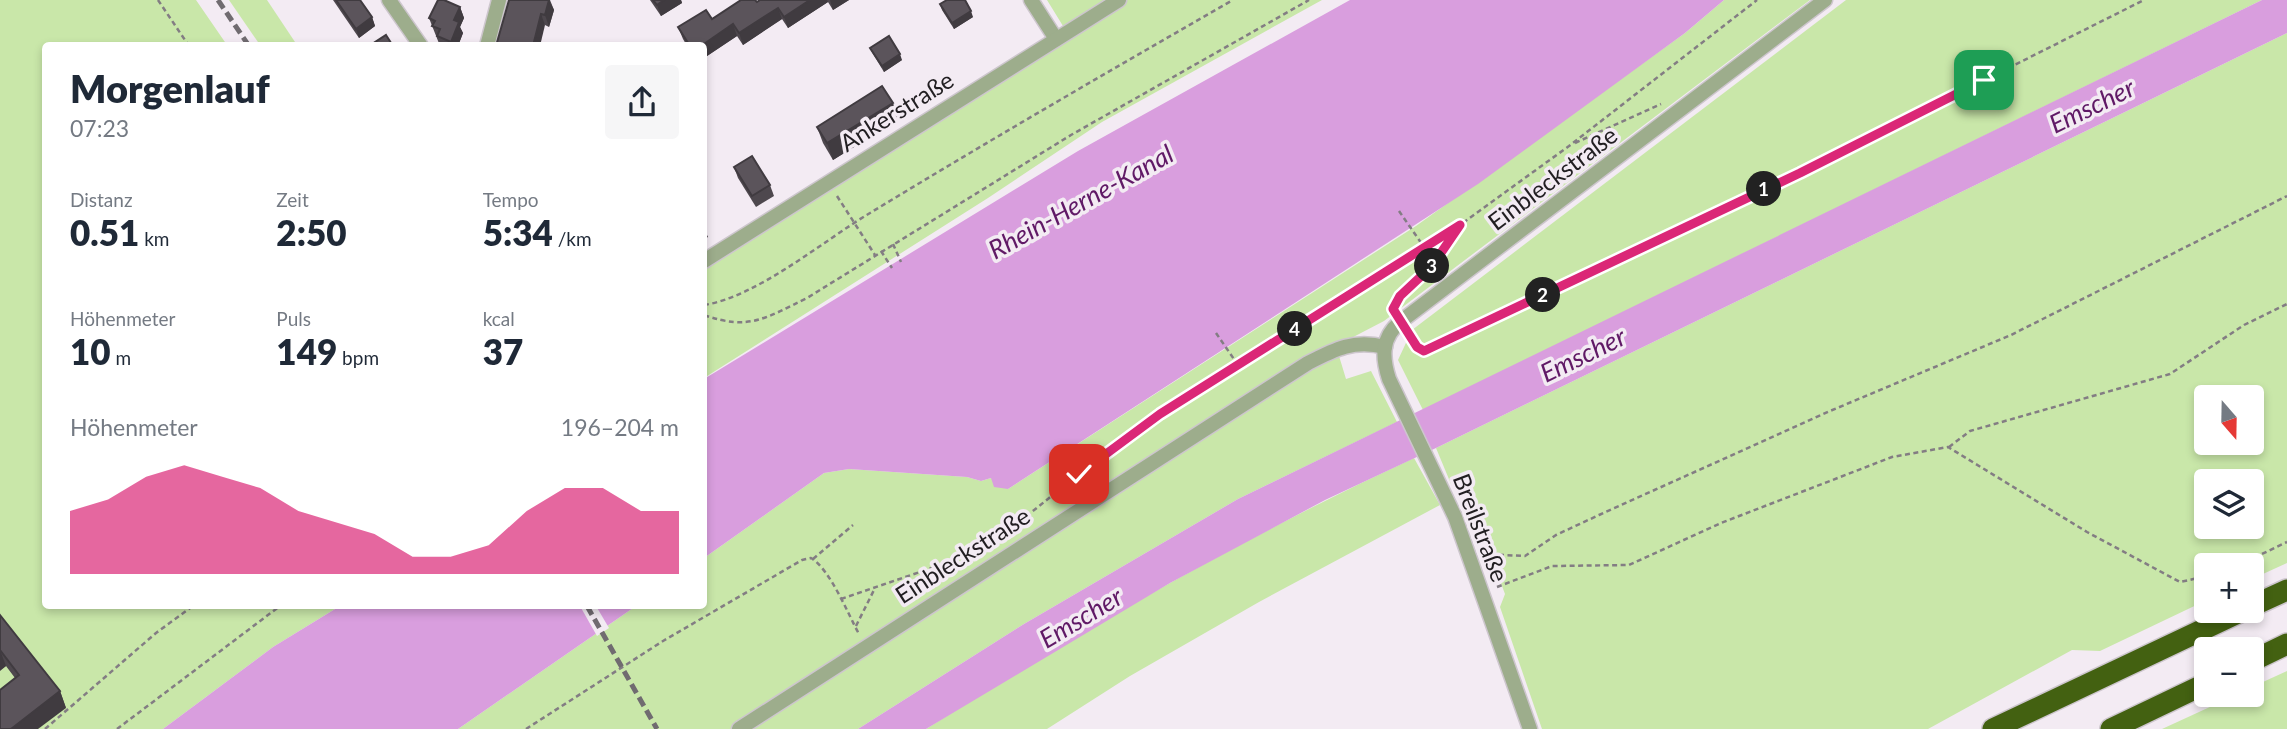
<!DOCTYPE html>
<html lang="de">
<head>
<meta charset="utf-8">
<style>
  body { margin:0; font-family:Lato,sans-serif; background:#f6f6f7; color:#1f2937; height:100vh; display:flex; flex-direction:column; font-size:26px; white-space:nowrap }
  * { box-sizing:border-box; margin:0 }
  p { font-size:23px; color:#747a83 }
  .icon { flex:none; width:38px; height:38px; fill:none; stroke:currentColor; stroke-width:2; stroke-linecap:round; stroke-linejoin:round }
  .map { position:relative; flex:1; overflow:hidden }
  .sheet { position:absolute; left:42px; top:42px; width:665px; height:567px; display:flex; flex-direction:column; background:#fff; border-radius:7px; box-shadow:0 4px 10px #0003 }
  .sheet>* { flex:none }
  .needle { width:46px; rotate:160deg }
  .tools { position:absolute; left:2194px; top:385px; display:grid; gap:14px }
  .tools a { display:grid; place-items:center; width:70px; height:70px; border-radius:7px; background:#fff; box-shadow:0 4px 10px #0003; font-size:35px }
  .pin { position:absolute; display:grid; place-items:center; width:60px; height:60px; color:#fff; margin:-30px; border-radius:14px; box-shadow:0 4px 10px #0006 }
  .km { position:absolute; width:35px; height:35px; margin:-18px; border-radius:50%; background:#222; color:#fff; font-size:19px; line-height:35px; text-align:center }
  .round { display:grid; place-items:center; flex:none; width:74px; height:74px; border-radius:7px; background:#f6f6f7 }
  .headline { display:flex; align-items:center; justify-content:space-between; height:119px; padding:0 28px }
  h1 { font-size:38px; font-weight:800; line-height:52px }
  .stats { display:grid; grid-template-columns:repeat(3,1fr); gap:10px; height:119px; padding:7px 28px }
  .stats div { display:grid; align-content:center }
  .stats b { font-size:35px; font-weight:800 }
  .stats small { font-size:19px; font-weight:400 }
  .stats p { font-size:19px }
  .chart { height:196px; padding:14px 28px }
  .chart p { display:flex; justify-content:space-between }
  .chart svg { width:100%; height:126px; margin-top:7px; fill:#db2777; opacity:.7 }
  .map>svg:first-child { display:block }
  .green { fill:#c9e7a9; fill-rule:evenodd }
  .water { fill:#d99ede }
  .pier { fill:#f3ebf3 }
  .lines { fill:none; stroke-linecap:round; stroke-linejoin:round }
  .street-casing { stroke:#cdc6cd; stroke-width:17 }
  .highway-casing { stroke:#cdc6cd; stroke-width:24 }
  .path { stroke:#837d83; stroke-width:2.5; stroke-dasharray:5 3.5; stroke-linecap:butt }
  .street { stroke:#9dad8c; stroke-width:14 }
  .highway { stroke:#436111; stroke-width:21 }
  .rail { stroke:#706b70; stroke-width:5; stroke-dasharray:10 5; stroke-linecap:butt }
  .wall { fill:#4e484e }
  .shaded-wall { fill:#403b40 }
  .building { fill:#5b545b; stroke:#403b40; stroke-width:2 }
  .route-casing { stroke:#fff; stroke-width:14 }
  .route { stroke:#db2777; stroke-width:9 }
  .labels { text-anchor:middle; stroke-width:7; stroke-linejoin:round; paint-order:stroke }
  .street-label { font-size:24px; fill:#211e21; stroke:#f3ebf3 }
  .water-label { font-size:26px; font-style:italic; fill:#601966; stroke:#f3ebf3 }
</style>
</head>
<body>
<div class="map">
<svg width="2287" height="729" viewBox="0 0 2287 729">
  <rect width="100%" height="100%" fill="#f3ebf3"/>
  <g class="green">
    <polygon points="0,0 196,0 227,45 46,46 46,606 340,606 273,647 163,729 0,729"/>
    <polygon points="229,0 267,0 297,45 260,45"/>
    <polygon points="1047,0 1322,0 1102,122 988,198 704,378 704,266 1059,45 1063,26"/>
    <polygon points="1724,0 1810,0 1384,321 1336,346 1346,379 1371,371 1397,422 1238,499 1024,624 858,729 458,729 636,606 704,606 704,558 824,473 849,469 967,477 981,481 991,478 1008,489 1416,226 1685,33"/>
    <polygon points="1846,0 2262,0 1423,410 1398,360 1412,330"/>
    <path d="M2287,33V563L2252,579V565H2207V600L2100,651L2072,650L1928,729H1542L1500,607L1505,594L1481,530L1451,484L1436,448ZM2207,397H2252V443H2207ZM2207,481H2252V527H2207Z"/>
    <path d="M1414,458L1440,505L1259,602L1130,676L1047,729H926C1083,629 1246,536 1414,458Z"/>
    <polygon points="2287,671 2287,729 2162,729 2236,695 2252,695 2252,687"/>
  </g>
  <g class="water">
    <polygon points="1350,0 1724,0 1685,33 1478,184 1008,489 994,487 991,478 981,481 967,477 849,469 824,473 704,558 704,379 1078,151"/>
    <polygon points="2262,0 2287,0 2287,33 1436,448 1325,500 1170,583 926,729 858,729 1024,624 1238,499"/>
    <polygon points="340,606 636,606 458,729 163,729 273,647"/>
  </g>
  <polygon class="pier" points="580,606 596,606 609,628 597,636"/>
  <g class="lines">
    <defs>
      <g id="street">
        <polyline points="389,0 421,46"/>
        <polyline points="1031,0 1056,39"/>
        <polyline points="487,46 499,0"/>
        <polyline points="704,261 1119,0"/>
        <path d="M739,729L1308,363C1335,349 1354,339 1385,347"/>
        <path d="M1530,729L1455,517L1389,379C1382,357 1381,338 1400,322L1825,0"/>
      </g>
      <g id="highway">
        <polyline points="2252,606 2287,590"/>
        <polyline points="2252,661 2287,644"/>
        <polyline points="1993,729 2242,611"/>
        <polyline points="2111,729 2207,683"/>
      </g>
    </defs>
    <use href="#street" class="street-casing"/>
    <use href="#highway" class="highway-casing"/>
    <g class="path">
      <polyline points="158,0 189,46"/>
      <polyline points="1575,143 1661,104"/>
      <polyline points="837,196 875,255"/>
      <polyline points="1399,211 1424,247"/>
      <polyline points="893,244 901,262"/>
      <polyline points="881,251 892,268"/>
      <path d="M704,305C757,297 823,241 870,213C990,140 1111,70 1233,0"/>
      <polyline points="1393,309 1400,296 1432,266 1458,227"/>
      <path d="M704,315C749,331 766,318 807,298L1071,135L1309,0"/>
      <polyline points="1216,333 1238,365"/>
      <polyline points="1409,335 1417,347 1424,351 1799,173 2144,0"/>
      <polyline points="1949,447 1970,431 2170,374 2244,325 2287,304"/>
      <polyline points="1482,554 1525,556 1556,535 1599,515 1830,411 2011,335 2287,196"/>
      <polyline points="813,559 853,525"/>
      <polyline points="2239,565 2287,542"/>
      <polyline points="1497,587 1552,566 1629,565 1721,523 1892,457 1948,447 2087,532 2180,582 2207,576"/>
      <polyline points="841,599 952,561 1018,523 1079,474 1160,414 1460,225 1569,146 1757,0"/>
      <polyline points="856,626 875,588"/>
      <polyline points="45,729 156,633 193,606"/>
      <polyline points="117,729 280,606"/>
      <path d="M526,729L663,641L802,560L811,558C830,569 848,614 859,634"/>
    </g>
    <use href="#street" class="street"/>
    <use href="#highway" class="highway"/>
    <g class="rail">
      <polyline points="218,0 249,46"/>
      <polyline points="587,606 657,729"/>
    </g>
  </g>
  <g class="wall">
    <polygon points="333,0 360,0 372,17 375,26 359,38"/>
    <polygon points="509,0 550,0 554,10 549,27 545,25"/>
    <polygon points="650,0 681,0 682,3 661,16"/>
    <polygon points="760,0 849,0 833,10 828,2 788,28 782,19 743,45 737,36 704,58 704,46 687,46 683,39 678,27 712,19 757,2"/>
    <polygon points="940,4 973,17 954,29 942,10"/>
    <polygon points="460,7 464,18 460,27 463,33 458,46 440,46 429,18"/>
    <polygon points="870,48 902,60 884,72 873,54"/>
    <polygon points="899,119 833,160 823,143 817,127"/>
    <polygon points="734,167 770,185 774,196 756,207 738,178"/>
    <polygon points="0,615 60,691 66,708 15,678 6,666 0,670"/>
  </g>
  <g class="shaded-wall">
    <polygon points="549,0 554,10 549,27 545,15"/>
    <polygon points="664,0 681,0 682,3 661,16 657,5"/>
    <polygon points="810,0 827,0 828,2 788,28 784,17"/>
    <polygon points="830,0 849,0 833,10"/>
    <polygon points="460,7 464,18 460,27 463,33 458,46 452,46 451,42 454,20"/>
    <polygon points="778,8 782,19 743,45 739,33"/>
    <polygon points="971,11 973,17 954,29 952,23"/>
    <polygon points="541,14 545,25 540,46 533,46"/>
    <polygon points="372,17 375,26 359,38 356,29"/>
    <polygon points="733,24 737,36 704,58 704,46 701,46"/>
    <polygon points="900,54 902,60 884,72 882,66"/>
    <polygon points="893,103 899,119 833,160 827,143"/>
    <polygon points="705,231 708,237 704,239 704,232"/>
    <polygon points="0,650 6,666 0,671"/>
    <polygon points="60,691 66,708 38,729 11,729"/>
  </g>
  <g class="building">
    <polygon points="336,0 360,0 372,17 356,29"/>
    <polygon points="438,0 444,0 460,7 454,20 459,22 451,42 437,36 440,29 432,26 435,21 429,18"/>
    <polygon points="509,0 549,0 545,15 541,14 533,46 496,46"/>
    <polygon points="653,0 664,0 657,5"/>
    <polygon points="741,0 755,0 757,2 760,0 810,0 784,17 778,8 739,33 733,24 701,46 690,46 678,27 706,10 712,19"/>
    <polygon points="947,0 965,0 971,11 952,23 940,4"/>
    <polygon points="386,35 393,46 369,46"/>
    <polygon points="889,36 900,54 882,66 870,48"/>
    <polygon points="882,86 893,103 827,143 817,127"/>
    <polygon points="752,156 770,185 752,196 734,167"/>
    <polygon points="0,615 60,691 11,729 0,729 0,690 19,675 0,650"/>
  </g>
  <g class="lines">
    <defs>
      <polyline id="route" points="1079,474 1160,414 1460,225 1432,266 1400,296 1393,309 1417,347 1424,351 1800,173 1984,80"/>
    </defs>
    <use href="#route" class="route-casing"/>
    <use href="#route" class="route"/>
  </g>
  <g class="labels">
    <g class="street-label">
      <text transform="translate(897 112) rotate(-32)" y="8">Ankerstraße</text>
      <text transform="translate(1553 179) rotate(-37)" y="8">Einbleckstraße</text>
      <text transform="translate(1480 528) rotate(69)" y="8">Breilstraße</text>
      <text transform="translate(963 556) rotate(-33)" y="8">Einbleckstraße</text>
    </g>
    <g class="water-label">
      <text transform="translate(2092 106) rotate(-26)" y="9">Emscher</text>
      <text transform="translate(1081 202) rotate(-29)" y="9">Rhein-Herne-Kanal</text>
      <text transform="translate(1583 355) rotate(-26)" y="9">Emscher</text>
      <text transform="translate(1081 618) rotate(-31)" y="9">Emscher</text>
    </g>
  </g>
</svg>
<div class="tools">
<a><svg class="needle" viewBox="-14 -14 28 28"><path d="M0-13l5 13h-10z" fill="#e53935"/><path d="M0 13l5-13h-10z" fill="#747a83"/></svg></a>
<a><svg class="icon" aria-label="layers" viewBox="0 0 24 24"><path d="M12 4l9 5-9 5-9-5zM3 14l9 5 9-5"/></svg></a>
<a>+</a>
<a>−</a>
</div>
<div class="pin" style="left:1984px;top:80px;background:#1e9e55"><svg class="icon" aria-label="arrive" viewBox="0 0 24 24"><path d="M6 21V4h12l-3 4 3 4H6"/></svg></div>
<div class="pin" style="left:1079px;top:474px;background:#d93025"><svg class="icon" aria-label="check" viewBox="0 0 24 24"><path d="M5 12l5 5 9-10"/></svg></div>
<b class="km" style="left:1764px;top:189px">1</b>
<b class="km" style="left:1543px;top:295px">2</b>
<b class="km" style="left:1432px;top:266px">3</b>
<b class="km" style="left:1295px;top:329px">4</b>
<section class="sheet">
<div class="headline"><div><h1>Morgenlauf</h1><p>07:23</p></div><a class="round"><svg class="icon" aria-label="share" viewBox="0 0 24 24"><path d="M12 15V3M7 8l5-5 5 5M5 13v7h14v-7"/></svg></a></div>
<div class="stats">
<div><p>Distanz</p><b>0.51<small> km</small></b></div>
<div><p>Zeit</p><b>2:50</b></div>
<div><p>Tempo</p><b>5:34<small> /km</small></b></div>
</div>
<div class="stats">
<div><p>Höhenmeter</p><b>10<small> m</small></b></div>
<div><p>Puls</p><b>149<small> bpm</small></b></div>
<div><p>kcal</p><b>37</b></div>
</div>
<div class="chart"><p><span>Höhenmeter</span>196–204 m</p>
<svg viewBox="0 0 160 44" preserveAspectRatio="none"><path d="M0 44V22L10 18L20 10L30 6L40 10L50 14L60 22L70 26L80 30L90 38L100 38L110 34L120 22L130 14L140 14L150 22L160 22V44z"/></svg>
</div>
</section>
</div>
</body>
</html>
